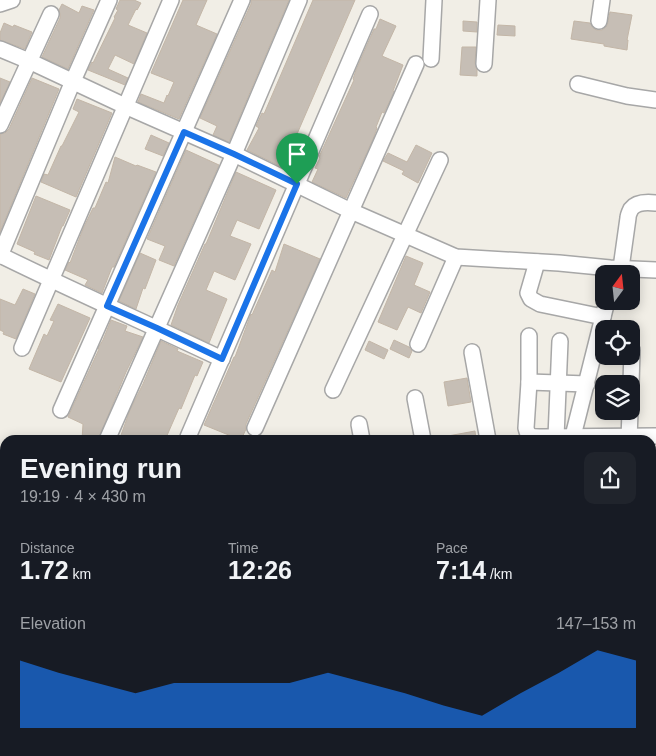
<!DOCTYPE html>
<html lang="en">
<head>
<meta charset="utf-8">
<style>
  body { margin:0; font-family:Arial,sans-serif; background:#20242c; color:#f1f3f6; height:100vh; display:flex; flex-direction:column; font-size:19px; white-space:nowrap }
  * { box-sizing:border-box; margin:0 }
  p { font-size:16px; color:#9ea1a6 }
  .icon { flex:none; width:28px; height:28px; fill:none; stroke:currentColor; stroke-width:2; stroke-linecap:round; stroke-linejoin:round }
  .map { position:relative; flex:1; overflow:hidden }
  .sheet { position:absolute; left:0px; top:435px; width:656px; height:321px; display:flex; flex-direction:column; background:#171b24; border-radius:15px 15px 0 0; box-shadow:0 2px 12px #0003 }
  .sheet>* { flex:none }
  .needle { width:32px; rotate:15deg }
  .fabs { position:absolute; left:595px; top:265px; display:grid; gap:10px }
  .fabs a { display:grid; place-items:center; width:45px; height:45px; border-radius:10px; background:#171b24; box-shadow:0 2px 12px #0003; font-size:25px }
  .pin { position:absolute; display:grid; place-items:center; width:42px; height:42px; color:#fff; margin:-51px -21px; border-radius:50% 50% 50% 0; rotate:-45deg; box-shadow:0 0 5px #0007 }
  .pin .icon { rotate:45deg }
  .round { display:grid; place-items:center; flex:none; width:52px; height:52px; border-radius:10px; background:#20242c }
  .overview { display:flex; align-items:center; justify-content:space-between; height:85px; padding:0 20px }
  h1 { font-size:28px; font-weight:600; line-height:38px }
  .stats { display:grid; grid-template-columns:repeat(3,1fr); gap:8px; height:85px; padding:5px 20px }
  .stats div { display:grid; align-content:center }
  .stats b { font-size:25px; font-weight:600 }
  .stats small { font-size:14px; font-weight:400 }
  .stats p { font-size:14px }
  .chart { height:140px; padding:10px 20px }
  .chart p { display:flex; justify-content:space-between }
  .chart svg { width:100%; height:90px; margin-top:5px; fill:#1a73e8; opacity:.7 }
  .map>svg:first-child { display:block }
  .building { fill:#c6beb5; stroke:#c3b6a7 }
  .lines { fill:none; stroke-linecap:round; stroke-linejoin:round }
  .minor-casing { stroke:#a7a7a7; stroke-width:18 }
  .minor { stroke:#fff; stroke-width:15 }
  .route-casing { stroke:#fff; stroke-width:10 }
  .route { stroke:#1a73e8; stroke-width:6 }
</style>
</head>
<body>
<div class="map">
<svg width="656" height="756" viewBox="0 0 656 756">
  <rect width="100%" height="100%" fill="#f1eee6"/>
  <g class="building">
    <polygon points="120,0 134,0 141,3 137,10 136,9 128,25 147,33 134,64 115,55 108,69 128,78 125,85 88,70 92,62 93,63 115,18 114,17 118,10 116,9"/>
    <polygon points="183,0 207,0 196,25 217,34 179,119 138,102 141,94 164,103 167,95 168,96 174,82 151,73"/>
    <polygon points="251,0 289,0 229,142 213,135 217,126 200,118 251,4"/>
    <polygon points="313,0 355,0 297,134 296,134 287,155 291,157 286,169 247,150 259,128 256,126 262,113 264,114"/>
    <polygon points="62,4 79,13 82,6 94,10 68,69 42,57 60,18 60,14 59,10"/>
    <polygon points="610,12 632,15 627,40 628,40 627,50 604,46 604,44 571,39 574,21 590,23 594,29 597,30 602,30 607,26"/>
    <polygon points="380,19 396,26 382,56 403,65 393,91 394,92 384,113 382,112 376,127 377,128 373,139 346,198 312,182 318,169 315,168 320,158 319,157 354,80 353,79 356,70 374,29 376,29"/>
    <polygon points="463,21 477,22 477,32 463,31"/>
    <polygon points="4,23 13,27 14,25 32,32 25,49 0,40 0,33"/>
    <polygon points="498,25 515,26 515,36 497,35"/>
    <polygon points="462,47 476,47 475,63 477,70 477,76 460,75"/>
    <polygon points="0,78 10,82 0,103"/>
    <polygon points="32,78 59,89 0,232 0,134 5,133 9,129"/>
    <polygon points="77,99 112,113 76,197 41,182 44,174 48,175 61,146 62,146 79,112 73,109"/>
    <polygon points="151,135 169,143 163,156 145,149"/>
    <polygon points="416,145 432,153 418,183 402,174 404,171 383,161 388,153 407,162"/>
    <polygon points="186,150 219,165 174,266 159,260 165,246 147,239"/>
    <polygon points="115,157 136,166 137,165 156,172 114,267 112,267 102,293 85,285 88,280 65,270 69,262 70,263 83,229 93,208 95,208 106,182 108,183"/>
    <polygon points="236,172 276,190 259,229 237,220 230,236 251,244 235,280 214,271 206,290 227,299 209,343 171,325 178,305 205,244 206,244"/>
    <polygon points="36,196 70,210 63,226 62,226 49,260 34,254 35,252 17,244"/>
    <polygon points="284,244 320,259 246,424 246,429 241,440 204,425 234,357 235,357 251,314 252,315 272,270 275,272"/>
    <polygon points="140,253 156,260 145,289 143,288 136,309 119,301"/>
    <polygon points="406,256 423,263 414,285 430,292 421,313 408,307 397,330 378,322"/>
    <polygon points="23,289 35,294 16,339 3,334 4,332 0,330 0,299 15,305"/>
    <polygon points="58,304 90,318 61,382 29,369 44,334 47,336 54,321 50,320"/>
    <polygon points="111,320 127,326 125,331 143,337 126,372 98,440 82,440 83,424 68,417 99,349 98,348 103,340"/>
    <polygon points="394,340 409,347 412,351 409,358 390,349"/>
    <polygon points="161,341 178,349 177,351 203,362 197,376 195,375 181,409 179,408 165,440 117,440 118,437 120,438 130,410 143,384"/>
    <polygon points="369,341 388,350 384,359 365,350"/>
    <polygon points="467,378 471,402 448,406 444,382"/>
    <polygon points="475,431 476,440 449,440 448,436"/>
  </g>
  <g class="lines">
    <defs>
      <g id="minor">
        <polyline points="0,4 12,0"/>
        <polyline points="599,21 602,0"/>
        <polyline points="0,49 29,61 125,106 234,154 351,211 456,257 559,263 610,268 656,270"/>
        <polyline points="431,59 434,0"/>
        <polyline points="484,64 488,0"/>
        <polyline points="578,84 627,96 656,100"/>
        <polyline points="0,125 51,14"/>
        <path d="M0,255C73,291 148,324 222,359"/>
        <polyline points="0,256 73,81 109,0"/>
        <polyline points="537,262 528,293 531,299 540,304 603,317"/>
        <path d="M621,268L628,218C628,216 630,211 631,209C636,202 648,202 656,203"/>
        <path d="M529,336V382L526,428C528,438 534,437 543,437L656,436"/>
        <polyline points="418,344 456,257"/>
        <polyline points="22,348 171,0"/>
        <polyline points="472,352 488,440"/>
        <polyline points="529,382 587,384"/>
        <polyline points="631,384 632,350"/>
        <polyline points="333,390 440,160"/>
        <polyline points="415,398 423,440"/>
        <polyline points="61,410 242,0"/>
        <polyline points="359,424 362,440"/>
        <polyline points="255,428 416,64"/>
        <polyline points="188,437 370,14"/>
        <polyline points="556,437 560,341"/>
        <polyline points="107,440 234,154 299,0"/>
        <polyline points="572,440 607,301"/>
        <polyline points="629,440 630,411"/>
        <polyline points="343,751 344,756"/>
        <polyline points="414,751 415,756"/>
        <polyline points="516,751 517,756"/>
        <polyline points="283,756 306,751"/>
        <polyline points="486,756 487,751"/>
      </g>
    </defs>
    <use href="#minor" class="minor-casing"/>
    <use href="#minor" class="minor"/>
  </g>
  <g class="lines">
    <defs>
      <polygon id="route" points="184,132 234,154 297,184 222,359 157,328 107,306"/>
    </defs>
    <use href="#route" class="route-casing"/>
    <use href="#route" class="route"/>
  </g>
</svg>
<div class="fabs">
<a><svg class="needle" viewBox="-14 -14 28 28"><path d="M0-13l5 13h-10z" fill="#e53935"/><path d="M0 13l5-13h-10z" fill="#9ea1a6"/></svg></a>
<a><svg class="icon" aria-label="locate" viewBox="0 0 24 24"><circle cx="12" cy="12" r="6"/><path d="M12 2v4M12 18v4M2 12h4M18 12h4"/></svg></a>
<a><svg class="icon" aria-label="layers" viewBox="0 0 24 24"><path d="M12 4l9 5-9 5-9-5zM3 14l9 5 9-5"/></svg></a>
</div>
<div class="pin" style="left:297px;top:184px;background:#1e9e55"><svg class="icon" aria-label="arrive" viewBox="0 0 24 24"><path d="M6 21V4h12l-3 4 3 4H6"/></svg></div>
<section class="sheet">
<div class="overview"><div><h1>Evening run</h1><p>19:19 · 4 × 430 m</p></div><a class="round"><svg class="icon" aria-label="share" viewBox="0 0 24 24"><path d="M12 15V3M7 8l5-5 5 5M5 13v7h14v-7"/></svg></a></div>
<div class="stats">
<div><p>Distance</p><b>1.72<small> km</small></b></div>
<div><p>Time</p><b>12:26</b></div>
<div><p>Pace</p><b>7:14<small> /km</small></b></div>
</div>
<div class="chart"><p><span>Elevation</span>147–153 m</p>
<svg viewBox="0 0 160 44" preserveAspectRatio="none"><path d="M0 44V11L10 17L20 22L30 27L40 22L50 22L60 22L70 22L80 17L90 22L100 27L110 33L120 38L130 27L140 17L150 6L160 11V44z"/></svg>
</div>
</section>
</div>
</body>
</html>
